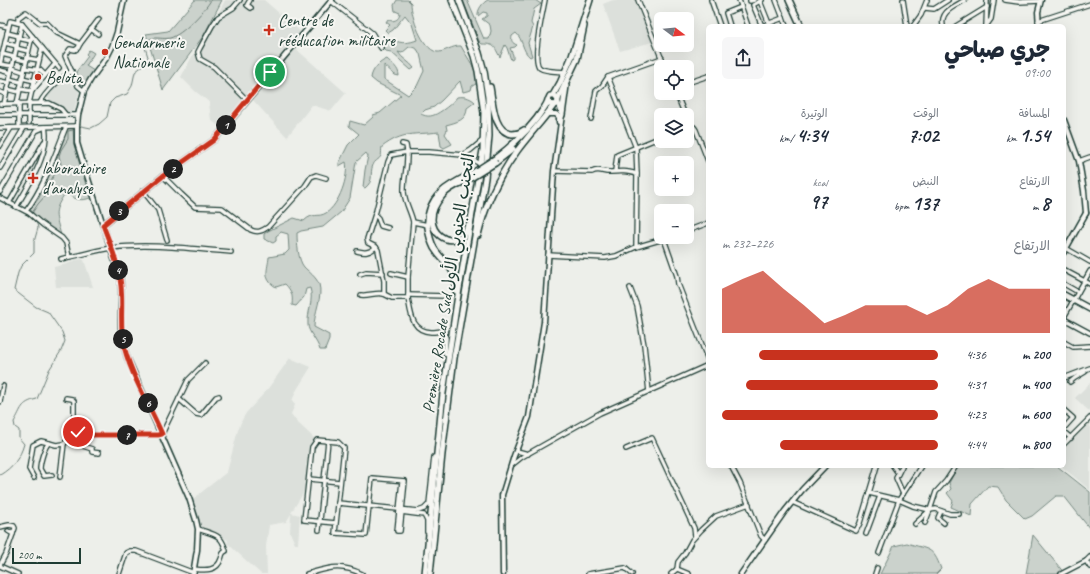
<!DOCTYPE html>
<html lang="ar">
<head>
<meta charset="utf-8">
<style>
  body { margin:0; font-family:Caveat,"Playpen Sans Arabic",sans-serif; background:#f6f6f7; color:#1f2937; direction:rtl; height:100vh; display:flex; flex-direction:column; font-size:15px; white-space:nowrap }
  * { box-sizing:border-box; margin:0 }
  p { font-size:13px; color:#747a83 }
  .icon { flex:none; width:22px; height:22px; fill:none; stroke:currentColor; stroke-width:2; stroke-linecap:round; stroke-linejoin:round }
  .map { position:relative; flex:1; overflow:hidden; direction:ltr }
  .sheet { position:absolute; left:706px; top:24px; width:360px; height:444px; display:flex; flex-direction:column; background:#fff; border-radius:6px; box-shadow:0 4px 16px #0002; direction:rtl }
  .sheet>* { flex:none }
  .needle { width:26px; rotate:106deg }
  .buttons { position:absolute; left:654px; top:12px; display:grid; gap:8px }
  .buttons a { display:grid; place-items:center; width:40px; height:40px; border-radius:6px; background:#fff; box-shadow:0 4px 16px #0002; font-size:20px }
  .scale { position:absolute; left:12px; bottom:10px; width:69px; box-sizing:border-box; padding-left:4px; border:2px solid #1f3d34; border-top:0; font-size:11px; line-height:14px; white-space:nowrap; color:#1f3d34; -webkit-text-stroke:3px #f6f6f2; paint-order:stroke }
  .pin { position:absolute; display:grid; place-items:center; width:34px; height:34px; color:#fff; margin:-17px; border:2px solid #fff; border-radius:50%; box-shadow:0 1px 4px #0007 }
  .km { position:absolute; width:20px; height:20px; margin:-10px; border-radius:50%; background:#222; color:#fff; font-size:11px; line-height:20px; text-align:center }
  .round { display:grid; place-items:center; flex:none; width:42px; height:42px; border-radius:6px; background:#f6f6f7 }
  .head { display:flex; align-items:center; justify-content:space-between; height:68px; padding:0 16px }
  h1 { font-size:22px; font-weight:800; line-height:30px }
  .figures { display:grid; grid-template-columns:repeat(3,1fr); gap:6px; height:68px; padding:4px 16px }
  .figures div { display:grid; align-content:center }
  .figures b { font-size:20px; font-weight:800 }
  .figures small { font-size:11px; font-weight:400 }
  .figures p { font-size:11px }
  .chart { height:112px; padding:8px 16px }
  .chart p { display:flex; justify-content:space-between }
  .chart svg { width:100%; height:72px; margin-top:4px; fill:#c8321e; opacity:.7 }
  ul { padding:0 16px; list-style:none; font-size:13px }
  li { display:grid; grid-template-columns:64px 48px 1fr; align-items:center; height:30px }
  li i { height:10px; border-radius:5px; background:#c8321e }
  .map>svg:first-child { display:block }
  .built { fill:#dce0db }
  .green { fill:#cbd2cc; stroke:#758880 }
  .lines { fill:none; stroke-linecap:round; stroke-linejoin:round }
  .stream { stroke:#6c7e77; stroke-width:1 }
  .highway-tunnel { stroke:#c4cbc6; stroke-width:5; stroke-dasharray:5 2.5; stroke-linecap:butt }
  .minor-casing { stroke:#1f3d34; stroke-width:6 }
  .major-casing { stroke:#1f3d34; stroke-width:7 }
  .highway-casing { stroke:#1f3d34; stroke-width:8 }
  .minor { stroke:#f6f6f2; stroke-width:3.5 }
  .major { stroke:#f6f6f2; stroke-width:4 }
  .highway { stroke:#f6f6f2; stroke-width:5 }
  .highway-bridge-casing { stroke:#1f3d34; stroke-width:8; stroke-linecap:butt }
  .highway-bridge { stroke:#f6f6f2; stroke-width:5 }
  .route-casing { stroke:#fff; stroke-width:8 }
  .route { stroke:#c8321e; stroke-width:5 }
  .poi-dot { fill:#c8321e; stroke:#f6f6f2; stroke-width:1.5 }
  .labels { text-anchor:middle; stroke-width:4; stroke-linejoin:round; paint-order:stroke }
  .poi-label { font-size:17px; fill:#1f3d34; stroke:#f6f6f2; text-anchor:start }
  .street-label { font-size:17px; fill:#1f3d34; stroke:#f6f6f2 }
</style>
</head>
<body>
<div class="map">
<svg width="1090" height="574" viewBox="0 0 1090 574">
  <rect width="100%" height="100%" fill="#edefea"/>
  <filter id="ink" filterUnits="userSpaceOnUse"><feTurbulence type="fractalNoise" baseFrequency=".025" numOctaves="2"/><feDisplacementMap in="SourceGraphic" scale="8" xChannelSelector="R" yChannelSelector="G"/><feConvolveMatrix kernelMatrix="1 2 1 2 8 2 1 2 1" color-interpolation-filters="sRGB"/></filter>
  <g filter="url(#ink)">
    <g class="built">
      <polygon points="225,0 264,0 302,33 221,128 211,120 209,102 195,91 181,77 209,25 218,14"/>
      <polygon points="613,0 636,0 652,42 620,51 603,4"/>
      <polygon points="295,48 346,93 331,111 312,105 287,137 252,99"/>
      <polygon points="65,77 79,92 74,111 71,113 63,110 46,97"/>
      <polygon points="82,259 84,260 93,287 56,287 54,267 67,264 75,260"/>
      <polygon points="290,358 311,367 296,391 292,401 295,405 291,414 298,423 314,438 306,465 307,484 305,490 291,513 300,515 298,544 295,544 290,532 291,514 286,522 269,525 266,546 267,574 261,574 227,543 228,540 201,529 193,499 227,472 238,430 242,420 246,413 267,390"/>
      <polygon points="1090,383 1090,412 1075,398"/>
      <polygon points="1090,420 1090,490 1061,466 1064,466 1064,446"/>
    </g>
    <g class="green">
      <polygon points="195,0 222,0 204,35 163,90 146,34 168,31"/>
      <path d="M397,0H408L411,3C411,16 422,49 437,52C443,53 453,45 461,46C466,56 480,73 476,84L472,86L471,90L463,92L460,81L442,100L434,107L425,110L421,114C425,116 429,117 434,115C440,113 453,103 457,97C463,96 470,97 475,102L467,108C467,120 457,122 446,125L447,130L445,134L452,144L444,148L441,146L439,132C415,135 403,131 382,147C381,150 382,153 381,156C379,160 374,161 373,165C369,174 375,180 365,188L363,187L365,170L368,156L366,153L356,162L350,198L341,212L323,227L301,231L297,233C297,243 298,260 304,267C309,272 316,277 319,284C323,297 314,312 314,327L329,335V340L325,350H320C317,340 308,332 308,325C307,312 314,300 310,288L306,289L304,297L296,306L292,305C293,296 292,291 285,284L276,287C262,279 268,269 269,257L285,254L289,250L288,234L281,232L276,236V241L273,243L264,239V234L268,231L294,218L304,221C313,212 318,218 326,213C339,205 349,176 346,162L339,166V163L348,145L359,134L349,126L350,121L364,125L373,117V115L380,113L401,95L377,83L371,78C372,70 379,62 387,59C392,64 399,68 399,76L395,75L384,65V79L408,95L417,86L424,71L420,54L417,49L412,47H409L402,53L398,52C402,59 410,62 414,68L411,70L391,52L386,51L383,48L386,43L393,40C402,44 409,43 417,40L412,24L405,15L393,30L388,33L385,30L390,25L386,22L388,19L392,21C398,20 399,18 400,13L395,11L394,5Z"/>
      <path d="M463,0H467L484,39H489L491,31L490,25L482,19L487,16V13L483,12L478,16C477,10 483,2 488,0H535L541,4L534,9L531,23L533,27L528,43L532,56L530,57C522,51 523,39 516,33L512,36C511,41 512,43 517,45L515,47L510,48L513,55V59L511,60L507,48L505,45L500,57C494,47 496,44 482,44L479,41Z"/>
      <polygon points="89,50 94,53 86,66 94,71 84,86 81,84 76,72 88,56 86,54"/>
      <path d="M67,128H73L74,145L90,198C82,201 76,200 69,195H64C52,213 56,216 61,235L38,219L30,209L39,198Z"/>
      <polygon points="958,466 1057,466 1090,492 1090,529 1064,496 1056,496 1032,516 1025,519 1006,500 998,487 988,486 972,504 971,516 951,507 953,501 947,493 951,489 949,483"/>
      <polygon points="1033,535 1065,574 1026,574"/>
      <path d="M907,543C928,550 933,546 941,569L936,574H880L894,546Z"/>
    </g>
    <g class="lines">
      <g class="stream">
        <path d="M79,128L81,126L91,128L99,124L107,117L110,103L115,98L127,94L132,86L135,72L145,64L148,57L144,44C152,34 159,40 170,38C182,35 205,11 211,0"/>
        <path d="M0,475C13,467 20,458 24,444L19,438V430L15,427L14,422C22,409 20,403 37,399L49,370L61,351L65,341L62,332L48,312L36,307L14,290L18,273L21,266L34,253V242L38,228L37,224L30,216L38,204L45,196L51,180L61,164L59,156L61,150L68,139V131L73,130"/>
      </g>
      <polyline class="highway-tunnel" points="549,108 558,94"/>
      <defs>
        <g id="minor">
          <polyline points="240,0 233,8 218,17 212,26 200,48 198,52 200,59 214,67 247,100"/>
          <polyline points="250,0 247,5 251,8"/>
          <path d="M545,0C543,11 531,61 540,68C546,72 559,71 565,72"/>
          <polyline points="638,0 665,67"/>
          <polyline points="711,0 720,26"/>
          <polyline points="739,0 748,26"/>
          <polyline points="750,0 750,1 754,0"/>
          <polyline points="776,0 786,26"/>
          <polyline points="903,0 907,26"/>
          <polyline points="1005,0 1019,2 1040,1"/>
          <polyline points="331,1 372,33 381,48"/>
          <polyline points="760,1 770,26"/>
          <polyline points="925,8 934,9 948,0"/>
          <polyline points="1038,21 1090,4"/>
          <polyline points="18,23 18,18 26,12 40,23 47,23 57,33 80,44"/>
          <polyline points="0,25 8,27"/>
          <polyline points="730,26 726,13 741,7"/>
          <polyline points="762,26 753,5 762,0"/>
          <polyline points="762,26 783,18"/>
          <polyline points="913,26 921,15 927,0"/>
          <path d="M943,26C940,11 954,7 965,0"/>
          <polyline points="956,26 987,7"/>
          <polyline points="986,26 991,19 994,0"/>
          <polyline points="986,26 987,0"/>
          <polyline points="91,29 98,34"/>
          <polyline points="7,33 19,36"/>
          <polyline points="18,38 31,41"/>
          <polyline points="5,43 17,46"/>
          <polyline points="16,48 28,51"/>
          <polyline points="2,54 14,57"/>
          <polyline points="14,58 26,61"/>
          <polyline points="27,58 39,60"/>
          <polyline points="0,64 10,21 22,24 59,68"/>
          <polyline points="0,64 12,66"/>
          <polyline points="12,68 24,72"/>
          <polyline points="25,68 40,70 45,75"/>
          <polyline points="0,70 11,73"/>
          <polyline points="608,77 636,148 637,174"/>
          <polyline points="22,78 35,81"/>
          <polyline points="9,79 21,82"/>
          <polyline points="0,81 9,83"/>
          <polyline points="687,83 708,76"/>
          <polyline points="7,89 19,92"/>
          <polyline points="20,89 32,91 55,64"/>
          <polyline points="84,91 78,86 65,56 70,49 75,50 78,48 80,44 99,19"/>
          <polyline points="0,92 6,94"/>
          <polyline points="676,93 685,115"/>
          <polyline points="17,103 32,36"/>
          <path d="M40,103C45,92 62,77 72,71"/>
          <polyline points="0,104 49,103 61,109 66,115"/>
          <polyline points="4,104 19,36 22,24"/>
          <polyline points="0,115 78,115"/>
          <polyline points="591,119 596,91 602,86 608,77 662,58"/>
          <polyline points="687,120 690,127 694,127 696,130 708,161"/>
          <polyline points="29,123 29,103 42,48"/>
          <polyline points="19,125 19,103"/>
          <polyline points="0,128 77,126"/>
          <path d="M402,144L406,145C410,160 403,177 404,192C405,203 411,212 413,222L428,225"/>
          <polyline points="0,146 11,128"/>
          <polyline points="463,155 471,150 483,140"/>
          <polyline points="1079,161 1090,157"/>
          <polyline points="0,168 24,128"/>
          <path d="M554,171L592,172C599,168 604,173 611,172C622,171 626,171 637,174L636,247"/>
          <polyline points="615,171 617,155 661,137"/>
          <path d="M163,176L181,194L195,207L222,208L251,230C258,233 262,231 268,227L305,186L311,177L316,175L326,178"/>
          <polyline points="143,191 158,210 167,240"/>
          <path d="M0,192L36,131L45,127C51,151 28,187 16,207"/>
          <path d="M0,198L29,213L43,225L62,238L66,243L69,257C83,255 96,250 111,248C151,243 191,249 231,252"/>
          <polyline points="9,203 44,142"/>
          <path d="M26,211C45,185 54,157 66,127"/>
          <polyline points="375,215 378,218 381,226 388,228"/>
          <polyline points="687,231 708,223"/>
          <polyline points="664,239 677,276 678,284 708,360"/>
          <polyline points="1064,247 1090,262"/>
          <path d="M357,251C365,253 369,253 376,247"/>
          <polyline points="548,255 605,258 616,256 636,247 670,237"/>
          <polyline points="61,259 69,257"/>
          <polyline points="1064,270 1090,284"/>
          <polyline points="391,273 408,277"/>
          <polyline points="360,274 366,272 383,273"/>
          <polyline points="1064,284 1078,292"/>
          <polyline points="630,288 637,306 644,345 649,392"/>
          <path d="M361,295C369,296 376,292 384,294"/>
          <polyline points="408,295 446,296"/>
          <polyline points="408,298 408,277 413,222"/>
          <polyline points="1064,317 1090,271"/>
          <polyline points="1064,319 1090,333"/>
          <polyline points="1064,342 1073,347 1090,346"/>
          <path d="M448,356L445,353L446,338L444,331C440,331 436,332 431,332C411,331 411,313 408,298H392L384,294V281L378,250L376,247L368,243L367,239L376,211L388,162L391,155L407,152H429L463,155L471,158L481,165"/>
          <polyline points="1064,378 1090,368"/>
          <polyline points="1070,382 1075,378 1085,372"/>
          <polyline points="66,398 72,399 74,401 74,421 78,432 88,435 158,435 162,434 188,380 205,363"/>
          <polyline points="179,399 196,414 201,415 216,397 219,396"/>
          <polyline points="0,402 3,386"/>
          <polyline points="1064,410 1073,418 1064,428"/>
          <polyline points="1064,432 1071,438"/>
          <polyline points="67,441 92,449 92,452 99,453"/>
          <polyline points="1064,444 1090,418"/>
          <polyline points="626,449 652,438 694,528 695,536"/>
          <polyline points="517,451 528,454"/>
          <polyline points="512,465 522,457 600,413 708,365"/>
          <polyline points="731,466 740,483 761,536 765,540"/>
          <polyline points="893,466 898,473"/>
          <polyline points="902,466 896,478 903,494"/>
          <path d="M52,475L44,476L40,469C40,463 44,447 49,443L56,445L64,444L73,433L78,432"/>
          <polyline points="60,477 64,444"/>
          <polyline points="34,478 29,469 33,445 41,441 49,443"/>
          <polyline points="309,479 340,482"/>
          <polyline points="869,493 899,500 913,506 930,510 936,509 950,514 959,514"/>
          <polyline points="792,502 856,531 860,523 877,466"/>
          <polyline points="338,503 418,511 424,509 429,504 434,457"/>
          <polyline points="941,511 938,518 944,523"/>
          <polyline points="401,512 424,515 427,521 427,532"/>
          <polyline points="336,523 304,520 312,447 317,440 338,442 344,448 335,533 366,535 372,478 405,481 400,531 397,531 402,481"/>
          <polyline points="925,523 930,510"/>
          <polyline points="915,524 930,510 936,492 946,481 956,466"/>
          <polyline points="0,527 9,525 14,526 15,528 13,534"/>
          <polyline points="319,530 328,441"/>
          <polyline points="866,534 880,496"/>
          <polyline points="879,553 899,500 921,466"/>
          <polyline points="1086,561 1090,567"/>
          <polyline points="0,565 6,554 13,534 8,531"/>
          <polyline points="0,566 18,574"/>
          <path d="M194,569C204,570 217,572 221,559C223,555 221,553 226,551C221,533 214,535 198,529"/>
          <polyline points="119,574 126,553 130,551 136,551 194,573"/>
          <path d="M307,574C329,568 340,563 362,574"/>
          <polyline points="588,574 625,568 632,574"/>
          <polyline points="671,574 677,569"/>
          <polyline points="689,574 677,569 678,562 685,553 692,540 701,530 716,516 749,504"/>
          <polyline points="875,574 877,568"/>
          <polyline points="1061,574 1086,561 1090,557"/>
        </g>
        <g id="major">
          <path d="M124,0L117,32L112,47L107,57L91,79L84,91L78,115L77,126V143L83,163L120,277C123,294 120,311 121,328C122,338 124,347 127,357L189,498L196,520L198,529L197,550L193,574"/>
          <polyline points="1039,26 1038,12 1041,0"/>
          <polyline points="548,114 556,114 559,117 559,122"/>
          <polyline points="1064,120 1079,161 1084,191 1086,213"/>
          <polyline points="103,225 163,176 214,140 332,0"/>
          <polyline points="1064,252 1086,213"/>
          <polyline points="503,574 502,495 514,456 529,417 544,322 554,171 562,115 558,101"/>
          <polyline points="741,574 785,511 802,490 825,466"/>
        </g>
        <g id="highway">
          <polyline points="789,0 801,26"/>
          <path d="M490,87C493,102 493,132 512,134C517,134 520,133 524,130"/>
          <polyline points="553,95 560,83 572,56 590,0"/>
          <polyline points="558,99 577,59 584,26"/>
          <polyline points="562,115 566,86"/>
          <path d="M496,158C514,144 532,127 544,108C547,104 548,100 550,96H555L558,100L557,104L554,105L550,104L548,100"/>
          <polyline points="495,163 513,149"/>
          <path d="M468,225C458,258 412,230 442,196C449,187 461,183 471,178"/>
          <path d="M478,235C485,205 499,176 517,151C529,135 542,121 554,105"/>
          <path d="M456,291C457,266 445,266 434,248C431,242 429,235 428,228C425,197 448,185 471,174"/>
          <polyline points="1064,295 1090,309"/>
          <polyline points="425,574 443,393 458,295 483,150 484,113 478,71 474,56 452,0"/>
          <polyline points="430,574 442,454 454,358 485,178 489,136 488,97 484,71 479,53 459,0"/>
        </g>
      </defs>
      <use href="#minor" class="minor-casing"/>
      <use href="#major" class="major-casing"/>
      <use href="#highway" class="highway-casing"/>
      <use href="#minor" class="minor"/>
      <use href="#major" class="major"/>
      <use href="#highway" class="highway"/>
      <defs>
        <g id="highway-bridge">
          <polyline points="471,174 496,158"/>
          <polyline points="471,178 495,163"/>
        </g>
      </defs>
      <use href="#highway-bridge" class="highway-bridge-casing"/>
      <use href="#highway-bridge" class="highway-bridge"/>
    </g>
  </g>
  <g class="lines" filter="url(#ink)">
    <defs>
      <path id="route" d="M78,432L88,435H158L162,434C150,406 128,370 123,341C120,323 123,304 121,286C119,265 110,244 103,225L163,176L214,140L270,72"/>
    </defs>
    <use href="#route" class="route-casing"/>
    <use href="#route" class="route"/>
  </g>
  <g class="poi-dot">
    <path d="M267 24h4v4h4v4h-4v4h-4v-4h-4v-4h4z"/>
    <circle cx="105" cy="52" r="4"/>
    <circle cx="38" cy="77" r="4"/>
    <path d="M31 172h4v4h4v4h-4v4h-4v-4h-4v-4h4z"/>
  </g>
  <g class="labels">
    <g class="poi-label">
      <text x="278" y="26">Centre de<tspan x="278" dy="20">rééducation militaire</tspan></text>
      <text x="113" y="48">Gendarmerie<tspan x="113" dy="20">Nationale</tspan></text>
      <text x="46" y="83">Belota</text>
      <text x="42" y="174">laboratoire<tspan x="42" dy="20">d'analyse</tspan></text>
    </g>
    <g class="street-label">
      <text transform="translate(448 283) rotate(-81)" y="6">Première Rocade Sud التجنب الجنوبي الأول</text>
    </g>
  </g>
</svg>
<div class="buttons">
<a><svg class="needle" viewBox="-14 -14 28 28"><path d="M0-13l5 13h-10z" fill="#e53935"/><path d="M0 13l5-13h-10z" fill="#747a83"/></svg></a>
<a><svg class="icon" aria-label="locate" viewBox="0 0 24 24"><circle cx="12" cy="12" r="6"/><path d="M12 2v4M12 18v4M2 12h4M18 12h4"/></svg></a>
<a><svg class="icon" aria-label="layers" viewBox="0 0 24 24"><path d="M12 4l9 5-9 5-9-5zM3 14l9 5 9-5"/></svg></a>
<a>+</a>
<a>−</a>
</div>
<div class="scale">200 m</div>
<div class="pin" style="left:270px;top:72px;background:#1e9e55"><svg class="icon" aria-label="arrive" viewBox="0 0 24 24"><path d="M6 21V4h12l-3 4 3 4H6"/></svg></div>
<div class="pin" style="left:78px;top:432px;background:#d93025"><svg class="icon" aria-label="check" viewBox="0 0 24 24"><path d="M5 12l5 5 9-10"/></svg></div>
<b class="km" style="left:226px;top:125px">1</b>
<b class="km" style="left:173px;top:169px">2</b>
<b class="km" style="left:119px;top:211px">3</b>
<b class="km" style="left:118px;top:270px">4</b>
<b class="km" style="left:123px;top:339px">5</b>
<b class="km" style="left:148px;top:403px">6</b>
<b class="km" style="left:127px;top:435px">7</b>
<section class="sheet">
<div class="head"><div><h1>جري صباحي</h1><p>09:00</p></div><a class="round"><svg class="icon" aria-label="share" viewBox="0 0 24 24"><path d="M12 15V3M7 8l5-5 5 5M5 13v7h14v-7"/></svg></a></div>
<div class="figures">
<div><p>المسافة</p><b>1.54<small> km</small></b></div>
<div><p>الوقت</p><b>7:02</b></div>
<div><p>الوتيرة</p><b>4:34<small> /km</small></b></div>
</div>
<div class="figures">
<div><p>الارتفاع</p><b>8<small> m</small></b></div>
<div><p>النبض</p><b>137<small> bpm</small></b></div>
<div><p>kcal</p><b>97</b></div>
</div>
<div class="chart"><p><span>الارتفاع</span>226–232 m</p>
<svg viewBox="0 0 160 44" preserveAspectRatio="none"><path d="M0 44V17L10 11L20 6L30 17L40 27L50 38L60 33L70 27L80 27L90 27L100 33L110 27L120 17L130 11L140 17L150 17L160 17V44z"/></svg>
</div>
<ul>
<li><b>200 m</b>4:36<i style="width:83%"></i></li>
<li><b>400 m</b>4:31<i style="width:89%"></i></li>
<li><b>600 m</b>4:23<i style="width:100%"></i></li>
<li><b>800 m</b>4:44<i style="width:73%"></i></li>
</ul>
</section>
</div>
</body>
</html>
